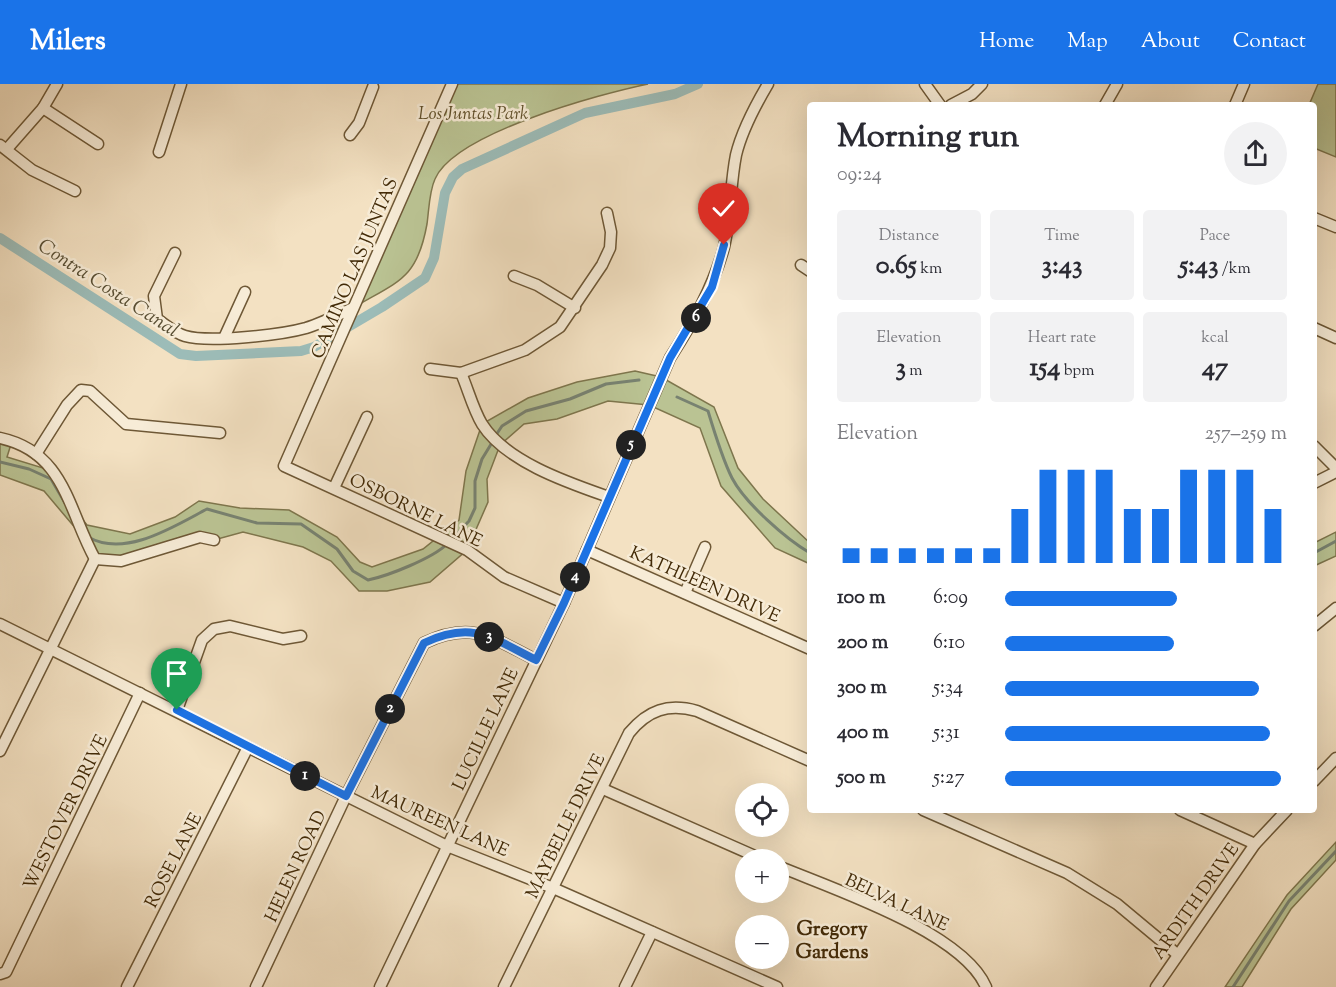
<!DOCTYPE html>
<html lang="en">
<head>
<meta charset="utf-8">
<style>
  body { margin:0; font-family:"Sorts Mill Goudy",serif; background:#f2f2f3; color:#2b2b33; height:100vh; display:flex; flex-direction:column; font-size:22px; white-space:nowrap }
  * { box-sizing:border-box; margin:0 }
  p { font-size:20px; color:#7c7c81 }
  .icon { flex:none; width:33px; height:33px; fill:none; stroke:currentColor; stroke-width:2; stroke-linecap:round; stroke-linejoin:round }
  .map { position:relative; flex:1; overflow:hidden }
  .details { position:absolute; left:807px; top:18px; width:510px; height:711px; display:flex; flex-direction:column; background:#fff; border-radius:6px; box-shadow:0 6px 24px #0002 }
  .details>* { flex:none }
  .tools { position:absolute; left:735px; top:699px; display:grid; gap:12px }
  .tools a { display:grid; place-items:center; width:54px; height:54px; border-radius:50%; background:#fff; box-shadow:0 6px 24px #0002; font-size:30px }
  .pin { position:absolute; display:grid; place-items:center; width:51px; height:51px; color:#fff; margin:-62px -26px; border-radius:50% 50% 50% 0; rotate:-45deg; box-shadow:0 0 6px #0007 }
  .pin .icon { rotate:45deg }
  .km { position:absolute; width:30px; height:30px; margin:-15px; border-radius:50%; background:#222; color:#fff; font-size:16px; line-height:30px; text-align:center }
  .round { display:grid; place-items:center; flex:none; width:63px; height:63px; border-radius:32px; background:#f2f2f3 }
  .summary { display:flex; align-items:center; justify-content:space-between; height:102px; padding:0 30px }
  h1 { font-size:33px; font-weight:700; line-height:45px }
  .metrics { display:grid; grid-template-columns:repeat(3,1fr); gap:9px; height:102px; padding:6px 30px }
  .metrics div { display:grid; align-content:center; border-radius:6px; background:#f2f2f3; text-align:center }
  .metrics b { font-size:26px; font-weight:700 }
  .metrics small { font-size:16px; font-weight:400 }
  .metrics p { font-size:16px }
  .chart { height:168px; padding:12px 30px }
  .chart p { display:flex; justify-content:space-between }
  .chart svg { width:100%; height:108px; margin-top:6px; stroke:#1a73e8; stroke-width:6 }
  ul { padding:0 30px; list-style:none; font-size:20px }
  li { display:grid; grid-template-columns:96px 72px 1fr; align-items:center; height:45px }
  li i { height:15px; border-radius:8px; background:#1a73e8 }
  header { display:flex; align-items:center; gap:36px; box-sizing:border-box; height:84px; padding:0 30px; background:#1a73e8; color:#fff }
  header strong { font-size:28px }
  nav { display:flex; gap:33px; margin-inline-start:auto; font-size:21px }
  .map>svg:first-child { display:block }
  .green { fill:#bac393; stroke:#7e764d; stroke-width:1.5 }
  .lines { fill:none; stroke-linecap:round; stroke-linejoin:round }
  .stream { stroke:#788271; stroke-width:3 }
  .canal { stroke:#9cbcb8; stroke-width:10 }
  .minor-casing { stroke:#6e5836; stroke-width:13 }
  .minor { stroke:#f7ecd7; stroke-width:10 }
  .route-casing { stroke:#fff; stroke-width:12 }
  .route { stroke:#1a73e8; stroke-width:8 }
  .labels { text-anchor:middle; stroke-width:5; stroke-linejoin:round; paint-order:stroke }
  .park-label { font-size:18px; font-style:italic; fill:#60502a; stroke:#f7ecd7 }
  .street-label { font-size:18px; fill:#422a07; stroke:#f7ecd7 }
  .water-label { font-size:20px; font-style:italic; fill:#584e33; stroke:#f7ecd7 }
  .neighbourhood-label { font-size:20px; font-weight:bold; fill:#422a07; stroke:#f7ecd7 }
</style>
</head>
<body>
<header>
<strong>Milers</strong>
<nav><a>Home</a><a>Map</a><a>About</a><a>Contact</a></nav>
</header>
<div class="map">
<svg width="1336" height="903" viewBox="0 0 1336 903">
  <rect width="100%" height="100%" fill="#f3e1c2"/>
  <filter id="stains"><feTurbulence type="fractalNoise" baseFrequency=".00333" numOctaves="4"/><feColorMatrix values="0 0 0 0 .2 0 0 0 0 .09 0 0 0 0 .02 0 0 0 .5 -.17"/></filter>
  <radialGradient id="worn" r=".72"><stop offset=".6" stop-color="#630" stop-opacity="0"/><stop offset="1" stop-color="#630" stop-opacity=".3"/></radialGradient>
  <g class="green">
    <path d="M452,0H648C600,10 455,49 435,95C429,108 429,126 427,140C417,196 398,197 353,224Z"/>
    <polygon points="1318,0 1336,0 1336,73 1314,64 1314,21 1309,21"/>
    <polygon points="635,287 661,293 714,323 738,384 763,415 810,459 810,480 775,464 721,402 700,344 649,321 608,317 557,335 524,340 500,361 487,395 488,418 467,466 430,498 387,507 359,507 331,477 303,463 243,448 214,456 200,453 121,477 95,475 82,452 44,407 0,391 0,354 12,357 7,373 53,387 69,419 87,441 130,450 175,433 199,417 240,424 289,426 337,453 360,478 372,483 423,465 459,436 466,387 482,340 528,314 577,298"/>
    <polygon points="1336,448 1336,472 1314,482 1314,459"/>
    <polygon points="1336,758 1336,776 1291,825 1242,903 1225,903 1287,811"/>
  </g>
  <g class="lines">
    <g class="stream">
      <path d="M677,313L708,327C714,347 723,376 732,394C745,419 786,455 810,469"/>
      <polyline points="496,351 502,342 526,327 570,315 606,300 639,296"/>
      <polyline points="0,378 29,385 51,395 65,419"/>
      <path d="M88,453C125,474 173,443 207,425L257,439L301,440L337,465L353,487L368,496C388,492 433,474 447,460"/>
      <polyline points="452,455 469,437 475,424 475,397 482,375 493,357"/>
      <polyline points="1314,469 1336,457"/>
      <polyline points="1233,903 1289,817 1336,767"/>
    </g>
    <polyline class="canal" points="0,154 180,270 196,272 301,267 314,263 382,223 425,194 434,174 445,109 453,93 462,85 585,29 675,10 698,0"/>
    <defs>
      <g id="minor">
        <polyline points="452,0 284,382 467,466 504,493 564,519"/>
        <polyline points="925,0 940,21"/>
        <polyline points="951,21 972,10 982,0"/>
        <polyline points="1105,21 1117,0"/>
        <polyline points="1235,21 1244,0"/>
        <polyline points="43,24 98,60"/>
        <polyline points="350,51 359,39 373,3"/>
        <polyline points="0,61 32,86 75,107"/>
        <polyline points="7,65 43,24 57,0"/>
        <polyline points="159,68 181,0"/>
        <polyline points="1314,134 1336,143"/>
        <path d="M175,169L154,212L157,235C166,241 175,249 185,252C209,259 281,251 306,244C322,239 338,231 353,224"/>
        <polyline points="801,181 810,187"/>
        <polyline points="514,192 537,201 575,224"/>
        <polyline points="1314,244 1336,254"/>
        <polyline points="224,254 245,208"/>
        <polyline points="430,285 461,289 525,266 560,243 602,181 610,164 611,148 607,129"/>
        <path d="M461,289C468,305 473,325 482,340C506,378 569,399 609,413"/>
        <path d="M0,354C65,368 68,426 95,475L121,477L200,453L214,456"/>
        <polyline points="1314,362 1336,384"/>
        <polyline points="36,370 67,321 81,306 90,307 126,340 220,349"/>
        <polyline points="1314,399 1336,388"/>
        <polyline points="334,404 367,333"/>
        <polyline points="587,466 810,565"/>
        <polyline points="685,509 705,463"/>
        <polyline points="0,540 447,762 553,804 777,903"/>
        <polyline points="1314,542 1336,524"/>
        <polyline points="177,626 202,556 214,545 230,542 283,555 301,552"/>
        <polyline points="0,667 95,475"/>
        <polyline points="1314,697 1336,674"/>
        <polyline points="603,705 764,776"/>
        <polyline points="923,726 1067,789 1117,820 1177,870"/>
        <polyline points="1180,726 1255,760"/>
        <path d="M778,782C833,805 963,848 986,903"/>
        <polyline points="0,890 6,888 140,609"/>
        <polyline points="127,903 248,663"/>
        <path d="M256,903L346,712L424,559C473,536 492,554 536,576"/>
        <path d="M380,903L564,519L670,274C693,238 713,204 724,163C731,133 730,101 736,71C742,46 755,22 768,0"/>
        <path d="M504,903L629,649C648,626 668,619 697,627L810,677"/>
        <polyline points="625,903 652,848"/>
        <polyline points="1156,903 1255,760 1287,726"/>
      </g>
    </defs>
    <use href="#minor" class="minor-casing"/>
    <use href="#minor" class="minor"/>
  </g>
  <g class="lines">
    <defs>
      <path id="route" d="M177,626L346,712L424,559C473,536 492,554 536,576L564,519L670,274L712,203L724,161"/>
    </defs>
    <use href="#route" class="route-casing"/>
    <use href="#route" class="route"/>
  </g>
  <g class="labels">
    <g class="park-label">
      <text x="473" y="35">Los Juntas Park</text>
    </g>
    <g class="street-label">
      <text transform="translate(354 184) rotate(-67)" y="6">CAMINO LAS JUNTAS</text>
      <text transform="translate(416 426) rotate(26)" y="6">OSBORNE LANE</text>
      <text transform="translate(705 500) rotate(24)" y="6">KATHLEEN DRIVE</text>
      <text transform="translate(485 645) rotate(-65)" y="6">LUCILLE LANE</text>
      <text transform="translate(65 728) rotate(-64)" y="6">WESTOVER DRIVE</text>
      <text transform="translate(440 737) rotate(24)" y="6">MAUREEN LANE</text>
      <text transform="translate(565 742) rotate(-64)" y="6">MAYBELLE DRIVE</text>
      <text transform="translate(173 776) rotate(-63)" y="6">ROSE LANE</text>
      <text transform="translate(295 782) rotate(-65)" y="6">HELEN ROAD</text>
      <text transform="translate(1195 817) rotate(-55)" y="6">ARDITH DRIVE</text>
      <text transform="translate(897 818) rotate(25)" y="6">BELVA LANE</text>
    </g>
    <g class="water-label">
      <text transform="translate(109 203) rotate(33)" y="7">Contra Costa Canal</text>
    </g>
    <g class="neighbourhood-label">
      <text x="832" y="851">Gregory<tspan x="832" dy="23">Gardens</tspan></text>
    </g>
  </g>
  <rect width="100%" height="100%" filter="url(#stains)"/>
  <rect width="100%" height="100%" fill="url(#worn)"/>
</svg>
<div class="tools">
<a><svg class="icon" aria-label="locate" viewBox="0 0 24 24"><circle cx="12" cy="12" r="6"/><path d="M12 2v4M12 18v4M2 12h4M18 12h4"/></svg></a>
<a>+</a>
<a>−</a>
</div>
<div class="pin" style="left:177px;top:626px;background:#1e9e55"><svg class="icon" aria-label="arrive" viewBox="0 0 24 24"><path d="M6 21V4h12l-3 4 3 4H6"/></svg></div>
<div class="pin" style="left:724px;top:161px;background:#d93025"><svg class="icon" aria-label="check" viewBox="0 0 24 24"><path d="M5 12l5 5 9-10"/></svg></div>
<b class="km" style="left:305px;top:692px">1</b>
<b class="km" style="left:390px;top:625px">2</b>
<b class="km" style="left:489px;top:553px">3</b>
<b class="km" style="left:575px;top:493px">4</b>
<b class="km" style="left:631px;top:361px">5</b>
<b class="km" style="left:696px;top:234px">6</b>
<section class="details">
<div class="summary"><div><h1>Morning run</h1><p>09:24</p></div><a class="round"><svg class="icon" aria-label="share" viewBox="0 0 24 24"><path d="M12 15V3M7 8l5-5 5 5M5 13v7h14v-7"/></svg></a></div>
<div class="metrics">
<div><p>Distance</p><b>0.65<small> km</small></b></div>
<div><p>Time</p><b>3:43</b></div>
<div><p>Pace</p><b>5:43<small> /km</small></b></div>
</div>
<div class="metrics">
<div><p>Elevation</p><b>3<small> m</small></b></div>
<div><p>Heart rate</p><b>154<small> bpm</small></b></div>
<div><p>kcal</p><b>47</b></div>
</div>
<div class="chart"><p><span>Elevation</span>257–259 m</p>
<svg viewBox="0 0 160 44" preserveAspectRatio="none"><path d="M5 44V38M15 44V38M25 44V38M35 44V38M45 44V38M55 44V38M65 44V22M75 44V6M85 44V6M95 44V6M105 44V22M115 44V22M125 44V6M135 44V6M145 44V6M155 44V22"/></svg>
</div>
<ul>
<li><b>100 m</b>6:09<i style="width:61%"></i></li>
<li><b>200 m</b>6:10<i style="width:60%"></i></li>
<li><b>300 m</b>5:34<i style="width:90%"></i></li>
<li><b>400 m</b>5:31<i style="width:94%"></i></li>
<li><b>500 m</b>5:27<i style="width:98%"></i></li>
</ul>
</section>
</div>
</body>
</html>
